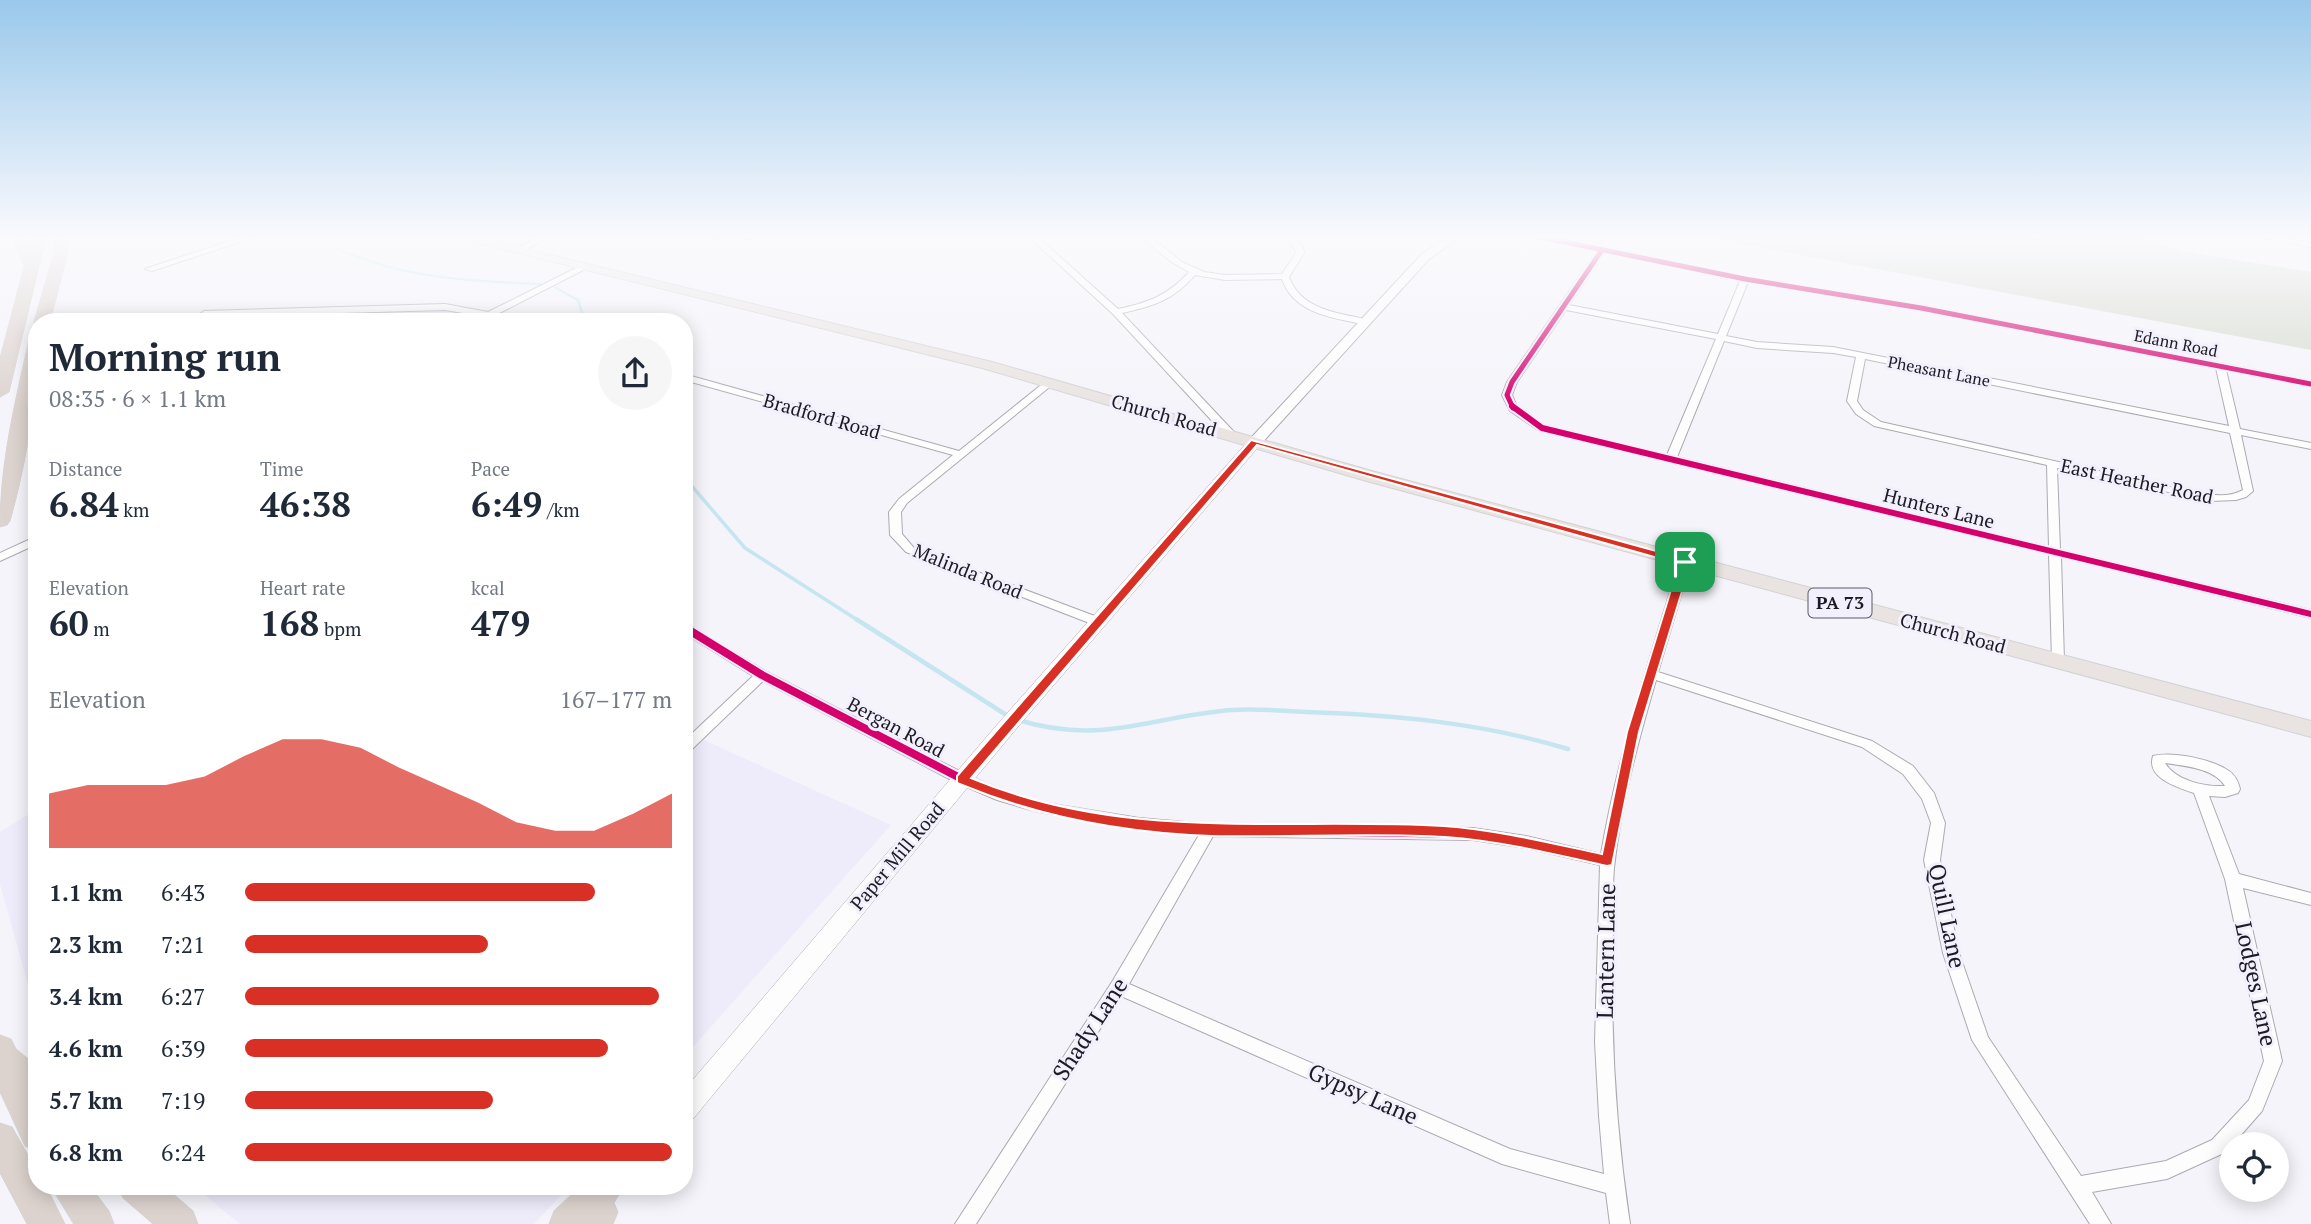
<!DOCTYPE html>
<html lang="en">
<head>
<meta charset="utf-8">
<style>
  body { margin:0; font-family:"PT Serif",serif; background:#f6f6f7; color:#1f2937; height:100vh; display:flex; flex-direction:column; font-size:26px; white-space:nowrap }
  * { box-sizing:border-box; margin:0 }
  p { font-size:23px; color:#747a83 }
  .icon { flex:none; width:38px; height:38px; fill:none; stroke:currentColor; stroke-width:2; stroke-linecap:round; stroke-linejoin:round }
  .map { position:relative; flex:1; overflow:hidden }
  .sheet { position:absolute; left:28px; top:313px; width:665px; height:882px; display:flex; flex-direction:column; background:#fff; border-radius:28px; box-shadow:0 4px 18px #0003 }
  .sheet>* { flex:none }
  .fabs { position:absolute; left:2219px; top:1132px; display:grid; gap:14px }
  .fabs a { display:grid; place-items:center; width:70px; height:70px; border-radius:50%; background:#fff; box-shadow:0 4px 18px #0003; font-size:35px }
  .pin { position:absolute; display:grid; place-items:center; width:60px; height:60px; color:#fff; margin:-30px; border-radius:14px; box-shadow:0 4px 10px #0006 }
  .round { display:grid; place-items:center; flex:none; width:74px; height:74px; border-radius:37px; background:#f6f6f7 }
  .overview { display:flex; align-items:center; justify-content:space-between; height:119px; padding:0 21px }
  h1 { font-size:38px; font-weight:700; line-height:52px }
  .figures { display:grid; grid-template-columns:repeat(3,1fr); gap:10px; height:119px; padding:7px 21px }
  .figures div { display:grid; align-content:center }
  .figures b { font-size:35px; font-weight:700 }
  .figures small { font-size:19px; font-weight:400 }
  .figures p { font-size:19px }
  .chart { height:196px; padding:14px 21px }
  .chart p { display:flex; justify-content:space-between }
  .chart svg { width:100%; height:126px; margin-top:7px; fill:#d93025; opacity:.7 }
  ul { padding:0 21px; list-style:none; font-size:23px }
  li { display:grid; grid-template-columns:112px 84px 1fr; align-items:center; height:52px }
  li i { height:18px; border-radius:9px; background:#d93025 }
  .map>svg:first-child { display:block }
  .built { fill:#eeebfb }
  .green { fill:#d8dbd0 }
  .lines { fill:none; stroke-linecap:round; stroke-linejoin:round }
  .stream-far2 { stroke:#c5e6f0; stroke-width:2.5 }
  .stream-far1 { stroke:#c5e6f0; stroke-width:3.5 }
  .stream { stroke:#c5e6f0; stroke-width:4.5 }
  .minor-casing { stroke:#acaab0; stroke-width:2 }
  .tertiary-casing { stroke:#acaab0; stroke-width:2 }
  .secondary-casing { stroke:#acaab0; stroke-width:1 }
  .primary-casing { stroke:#d2d2d5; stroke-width:2 }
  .motorway-casing { stroke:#d2d2d5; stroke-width:1 }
  .minor { fill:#fefdfe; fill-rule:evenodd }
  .tertiary { fill:#fefdfe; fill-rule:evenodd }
  .secondary { fill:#fefdfe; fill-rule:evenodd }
  .primary { fill:#e9e4e1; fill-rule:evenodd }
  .motorway { fill:#dcd3ce; fill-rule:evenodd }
  .cycleway-far2-casing { stroke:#f3f0fe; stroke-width:9 }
  .cycleway-far1-casing { stroke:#f3f0fe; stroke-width:10 }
  .cycleway-casing { stroke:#f3f0fe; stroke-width:12 }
  .cycleway-far2 { stroke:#d6006c; stroke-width:5 }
  .cycleway-far1 { stroke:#d6006c; stroke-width:6 }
  .cycleway { stroke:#d6006c; stroke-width:8 }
  .route { fill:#d93025; stroke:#fff; stroke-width:2; fill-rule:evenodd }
  .labels { text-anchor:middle; stroke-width:6; stroke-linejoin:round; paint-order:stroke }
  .far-street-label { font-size:16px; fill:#1d1b21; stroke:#f3f0fe }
  .shield { fill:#f3f0fe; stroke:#5d5b63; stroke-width:2 }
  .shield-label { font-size:18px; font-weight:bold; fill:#1d1b21 }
  .street-label { font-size:19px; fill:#1d1b21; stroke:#f3f0fe }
  .near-street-label { font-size:23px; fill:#1d1b21; stroke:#f3f0fe }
</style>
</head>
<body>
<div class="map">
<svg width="2311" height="1224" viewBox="0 0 2311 1224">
  <rect width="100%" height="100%" fill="#f5f4fa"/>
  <g class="built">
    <polygon points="684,731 891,825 684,1057"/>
    <polygon points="37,809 37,1017 0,884 0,832"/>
    <polygon points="195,1187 569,1187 534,1224 240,1224"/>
  </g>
  <polygon class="green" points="1705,237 2143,237 2180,251 2311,272 2311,350"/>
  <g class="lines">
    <g class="stream-far2">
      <path d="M313,237C388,277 458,281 541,284"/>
      <polyline points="556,288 578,300 585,322"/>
    </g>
    <polyline class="stream-far1" points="684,477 745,548 859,621"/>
    <g class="stream">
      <polyline points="856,619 1008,716"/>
      <path d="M1018,720C1103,746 1151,716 1232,710C1257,708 1282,711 1306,712C1396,715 1482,723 1568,749"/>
    </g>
    <defs>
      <g id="minor">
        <polygon points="241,237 255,237 152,271 145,269"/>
        <polygon points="538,237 549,237 519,253 512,251"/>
        <polygon points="709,237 756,237 738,242"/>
        <path d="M1029,237H1038L1118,309C1147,303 1169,295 1189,272L1170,261L1142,237H1151L1182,262L1204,272L1225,275L1282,274L1296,253L1294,247L1285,237H1294L1302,246L1304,253L1289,277C1298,302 1322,310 1346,315C1354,317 1361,317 1367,321L1363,324C1332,318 1293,313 1282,279L1225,280L1195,275C1173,300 1154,306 1122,313L1234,432V436H1226L1113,314Z"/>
        <path d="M1536,237H1554L1745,277L1921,305L2311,381V387L2226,370L2240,429L2311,443V449L2241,435L2253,491L2246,497L2236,500L2210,501L2057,468L2060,550L2311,610V618L2061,557L2064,661L2058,665L2052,661L2049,554L1538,430L1510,411L1502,395L1507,382L1597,251ZM1604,253L1740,281L1718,334L1569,305ZM1748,282L1921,311L2216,368L2229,426L1833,347L1757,342L1726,336ZM1566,310L1716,339L1667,455L1545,426L1517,407L1512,395L1517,382ZM1724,341L1757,348L1833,353L1856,357L1847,401L1856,414L1874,426L2047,465L2049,547L1677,457ZM1865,359L2230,433L2243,490C2228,498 2213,495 2197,493L1881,422L1863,410L1857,401Z"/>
        <polygon points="2261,237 2281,237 2311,243 2311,247"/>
        <polygon points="582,265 589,267 482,322 471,322 480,316 445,310 204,317 200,314 204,311 445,304 488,312"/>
        <polygon points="684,374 959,451 1046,381 1052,381 1052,385 907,503 901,512 902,534 914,548 1100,618 1102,621 1096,625 1092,624 906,552 890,535 889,512 899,499 953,455 684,380"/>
        <polygon points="37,536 37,544 0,561 0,553"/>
        <path d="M1685,559L1691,562L1658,672L1872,741L1913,766L1934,793L1945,823L1940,860L1959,953L1988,1037L2081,1176L2166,1161L2212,1140L2249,1100L2264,1061L2225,879L2194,793C2177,787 2146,778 2153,756C2172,751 2212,759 2229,771C2235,775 2238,781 2240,789L2238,793L2225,797L2209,796L2239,874L2311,893V905L2243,888L2282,1061L2262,1111L2226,1152L2167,1179L2092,1192L2111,1224H2090L1972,1040L1943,953L1924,860L1931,823L1922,799L1903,774L1862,747L1656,680C1638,742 1621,804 1614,868C1612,892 1613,918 1613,942C1610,1037 1616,1130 1630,1224H1610L1606,1193L1502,1164L1121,996L976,1224H955L1112,982L1199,835L1139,830L1034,811L997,800L957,783L763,681L689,752L684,754V741L753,676L684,633V623L767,672L967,775L1007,792L1034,801L1139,818L1209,824L1473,828L1526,836L1601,854C1618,753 1650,659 1679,562ZM2165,763C2185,766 2214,768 2225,786C2205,787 2176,781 2165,763ZM1213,836L1473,840L1526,848L1600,865L1595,1042L1599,1116L1604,1174L1510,1149L1129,984Z"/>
      </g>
      <polygon id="tertiary" points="1446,237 1460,237 1429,259 1260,445 1250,445 1250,439 1421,255"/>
      <polygon id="secondary" points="1255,438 1260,439 1262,442 1260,445 1016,729 693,1119 684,1122 684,1090 1002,719 1250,439"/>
      <polygon id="primary" points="453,237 476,237 992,362 1375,472 2311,721 2311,737 1363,480 982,368"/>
      <g id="motorway">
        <polygon points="12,237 26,237 30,245 32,237 46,237 9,392 0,397 0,358 24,267"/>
        <polygon points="55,237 69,237 67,256 50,322 37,322 37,326 34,322 53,256"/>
        <path d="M37,335C37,398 27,460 10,521L7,525L0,527C0,464 15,402 29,340Z"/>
        <polygon points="0,1035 11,1039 16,1049 37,1066 37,1151 25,1146 0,1092"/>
        <polygon points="0,1123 12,1127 37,1171 37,1186 46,1186 65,1224 27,1224 0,1173"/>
        <polygon points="51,1186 90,1186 109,1211 114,1224 74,1224"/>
        <polygon points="119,1186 164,1186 193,1211 198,1224 153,1224 123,1198"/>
        <polygon points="581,1186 624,1186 614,1203 618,1212 613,1224 549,1224 554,1211"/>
      </g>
    </defs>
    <use href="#minor" class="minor-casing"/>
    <use href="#tertiary" class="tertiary-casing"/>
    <use href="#secondary" class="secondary-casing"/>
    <use href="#primary" class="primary-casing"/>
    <use href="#motorway" class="motorway-casing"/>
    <use href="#minor" class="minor"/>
    <use href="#tertiary" class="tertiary"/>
    <use href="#secondary" class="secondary"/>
    <use href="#primary" class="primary"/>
    <use href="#motorway" class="motorway"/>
    <defs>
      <g id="cycleway-far2">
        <polyline points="1540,237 1745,279 1921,308 2311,384"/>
        <polyline points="1513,408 1507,395 1512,382 1602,250"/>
      </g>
      <polyline id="cycleway-far1" points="1512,406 1542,428 2311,614"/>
      <polyline id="cycleway" points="684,627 762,675 962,779 1034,806 1139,824 1209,830 1473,834 1526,842 1607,861"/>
    </defs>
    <use href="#cycleway-far2" class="cycleway-far2-casing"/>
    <use href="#cycleway-far1" class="cycleway-far1-casing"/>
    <use href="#cycleway" class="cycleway-casing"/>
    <use href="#cycleway-far2" class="cycleway-far2"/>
    <use href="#cycleway-far1" class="cycleway-far1"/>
    <use href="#cycleway" class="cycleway"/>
  </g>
  <linearGradient id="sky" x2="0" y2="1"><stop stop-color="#9ac8eb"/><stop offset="0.58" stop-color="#fafafd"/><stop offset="1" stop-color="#fafafd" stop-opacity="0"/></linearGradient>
  <rect width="2311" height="409" fill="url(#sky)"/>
  <path class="route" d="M1251,440L1689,560L1691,562L1639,732L1612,865L1607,866C1554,854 1500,841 1445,837C1367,832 1289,838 1211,836C1125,833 1036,816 957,783V776ZM1257,445L1679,564L1627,732L1602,854C1550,843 1498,830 1444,826C1283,817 1126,843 971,778Z"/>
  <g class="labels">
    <g class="far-street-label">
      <text transform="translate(2176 343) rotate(11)" y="6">Edann Road</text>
      <text transform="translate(1939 371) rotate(11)" y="6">Pheasant Lane</text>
    </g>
    <rect class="shield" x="1808.5" y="588.5" width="63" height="29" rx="5"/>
    <g class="shield-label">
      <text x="1840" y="609">PA 73</text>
    </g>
    <g class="street-label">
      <text transform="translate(1164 415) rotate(16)" y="7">Church Road</text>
      <text transform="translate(822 416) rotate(16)" y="7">Bradford Road</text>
      <text transform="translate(2137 481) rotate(12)" y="7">East Heather Road</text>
      <text transform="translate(1939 508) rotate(14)" y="7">Hunters Lane</text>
      <text transform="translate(968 571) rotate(22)" y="7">Malinda Road</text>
      <text transform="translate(1953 633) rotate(15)" y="7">Church Road</text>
      <text transform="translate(896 727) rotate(28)" y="7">Bergan Road</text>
      <text transform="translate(897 856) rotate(-50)" y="7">Paper Mill Road</text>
    </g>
    <g class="near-street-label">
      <text transform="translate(1947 916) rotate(78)" y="8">Quill Lane</text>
      <text transform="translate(1606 951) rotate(-89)" y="8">Lantern Lane</text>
      <text transform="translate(2256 984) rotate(78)" y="8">Lodges Lane</text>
      <text transform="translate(1090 1029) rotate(-57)" y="8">Shady Lane</text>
      <text transform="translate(1363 1094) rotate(24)" y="8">Gypsy Lane</text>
    </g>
  </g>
</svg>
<div class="fabs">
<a><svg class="icon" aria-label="locate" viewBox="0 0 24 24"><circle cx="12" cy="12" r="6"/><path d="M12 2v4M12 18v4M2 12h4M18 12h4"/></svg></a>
</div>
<div class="pin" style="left:1685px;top:562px;background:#1e9e55"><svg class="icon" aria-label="arrive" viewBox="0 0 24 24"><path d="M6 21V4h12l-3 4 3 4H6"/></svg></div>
<section class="sheet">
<div class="overview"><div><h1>Morning run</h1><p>08:35 · 6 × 1.1 km</p></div><a class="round"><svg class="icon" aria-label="share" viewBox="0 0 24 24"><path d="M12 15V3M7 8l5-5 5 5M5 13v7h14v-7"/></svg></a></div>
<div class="figures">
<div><p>Distance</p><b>6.84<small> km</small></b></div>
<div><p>Time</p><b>46:38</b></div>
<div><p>Pace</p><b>6:49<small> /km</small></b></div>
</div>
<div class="figures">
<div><p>Elevation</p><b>60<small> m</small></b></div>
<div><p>Heart rate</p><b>168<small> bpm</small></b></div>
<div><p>kcal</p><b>479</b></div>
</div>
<div class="chart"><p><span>Elevation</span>167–177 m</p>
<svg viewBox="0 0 160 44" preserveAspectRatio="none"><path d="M0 44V25L10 22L20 22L30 22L40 19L50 12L60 6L70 6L80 9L90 16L100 22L110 28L120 35L130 38L140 38L150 32L160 25V44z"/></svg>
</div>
<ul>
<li><b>1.1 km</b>6:43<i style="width:82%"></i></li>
<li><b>2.3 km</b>7:21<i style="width:57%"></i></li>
<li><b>3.4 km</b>6:27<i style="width:97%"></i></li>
<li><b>4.6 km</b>6:39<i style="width:85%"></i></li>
<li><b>5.7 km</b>7:19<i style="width:58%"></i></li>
<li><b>6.8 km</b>6:24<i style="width:100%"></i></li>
</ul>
</section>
</div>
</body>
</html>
